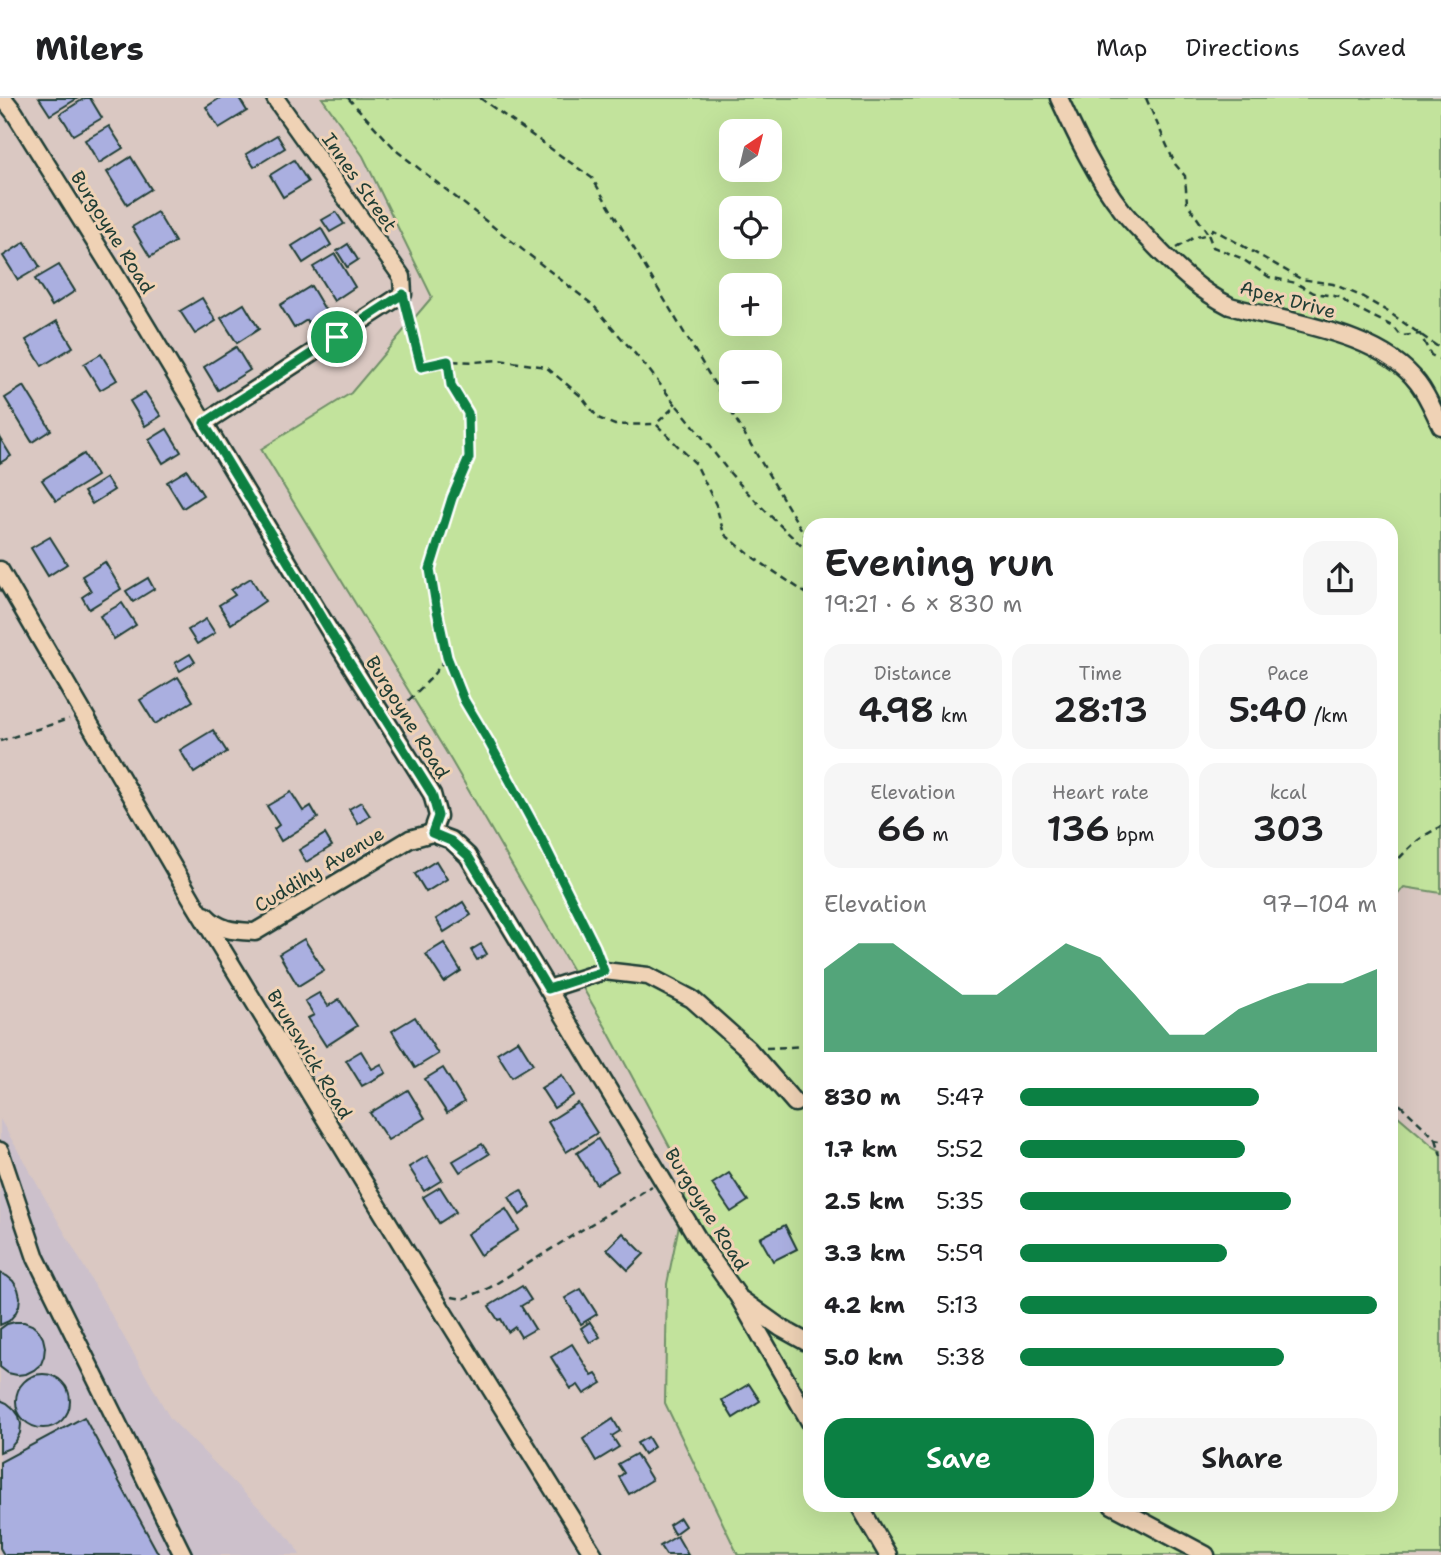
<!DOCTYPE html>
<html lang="en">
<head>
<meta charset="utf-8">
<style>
  body { margin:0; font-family:"Shantell Sans",sans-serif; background:#f6f6f6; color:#202124; height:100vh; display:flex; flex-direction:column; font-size:26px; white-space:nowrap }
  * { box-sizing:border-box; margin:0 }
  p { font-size:23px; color:#757577 }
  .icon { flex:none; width:38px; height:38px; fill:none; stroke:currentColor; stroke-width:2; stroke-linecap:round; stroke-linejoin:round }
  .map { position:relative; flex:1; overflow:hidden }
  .drawer { position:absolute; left:803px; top:420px; width:595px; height:994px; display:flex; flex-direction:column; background:#fff; border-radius:21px; box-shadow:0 7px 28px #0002 }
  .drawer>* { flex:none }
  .needle { width:46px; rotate:35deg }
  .buttons { position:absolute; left:719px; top:21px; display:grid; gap:14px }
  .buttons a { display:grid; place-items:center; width:63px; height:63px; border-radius:14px; background:#fff; box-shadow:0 7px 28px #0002; font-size:35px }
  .pin { position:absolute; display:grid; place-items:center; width:60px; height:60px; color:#fff; margin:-30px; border:4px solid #fff; border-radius:50%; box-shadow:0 2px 7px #0007 }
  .round { display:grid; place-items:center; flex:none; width:74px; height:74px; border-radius:21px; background:#f6f6f6 }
  .head { display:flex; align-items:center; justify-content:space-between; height:119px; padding:0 21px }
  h1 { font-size:38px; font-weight:600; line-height:52px }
  .figures { display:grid; grid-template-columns:repeat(3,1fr); gap:10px; height:119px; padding:7px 21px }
  .figures div { display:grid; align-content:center; border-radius:18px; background:#f6f6f6; text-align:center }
  .figures b { font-size:35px; font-weight:600 }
  .figures small { font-size:19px; font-weight:400 }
  .figures p { font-size:19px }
  .chart { height:196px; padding:14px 21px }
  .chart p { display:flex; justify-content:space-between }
  .chart svg { width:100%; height:126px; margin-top:7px; fill:#0b8043; opacity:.7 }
  .button { display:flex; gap:14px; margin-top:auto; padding:14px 21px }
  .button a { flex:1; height:80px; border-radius:21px; background:#0b8043; color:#fff; font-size:28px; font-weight:600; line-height:80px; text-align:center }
  .button a+a { background:#f6f6f6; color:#202124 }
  ul { padding:0 21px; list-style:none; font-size:23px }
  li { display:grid; grid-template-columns:112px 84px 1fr; align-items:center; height:52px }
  li i { height:18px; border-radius:9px; background:#0b8043 }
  header { display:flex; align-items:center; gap:42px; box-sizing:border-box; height:98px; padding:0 35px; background:#fff; border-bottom:2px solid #e0e0e0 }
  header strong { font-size:33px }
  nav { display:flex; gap:38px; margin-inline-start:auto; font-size:24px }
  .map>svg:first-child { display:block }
  .built { fill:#ccc0cb }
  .green { fill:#c2e39c; stroke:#709068; stroke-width:2; fill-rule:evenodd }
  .building { fill:#aaafe0; stroke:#1f3d34; stroke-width:2 }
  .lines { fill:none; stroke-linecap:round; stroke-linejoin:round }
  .minor-casing { stroke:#1f3d34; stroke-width:21 }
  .path { stroke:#1f3d34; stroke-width:2.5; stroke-dasharray:7 5; stroke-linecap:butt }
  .minor { stroke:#efd2b5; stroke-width:16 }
  .route-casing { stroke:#fff; stroke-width:14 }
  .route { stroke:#0b8043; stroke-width:9 }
  .labels { text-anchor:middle; stroke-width:6; stroke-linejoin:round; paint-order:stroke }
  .street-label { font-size:19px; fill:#1f3d34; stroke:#efd2b5 }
</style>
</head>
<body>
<header>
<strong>Milers</strong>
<nav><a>Map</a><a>Directions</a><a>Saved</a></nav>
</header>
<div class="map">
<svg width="1441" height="1457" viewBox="0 0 1441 1457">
  <rect width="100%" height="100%" fill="#dac8c2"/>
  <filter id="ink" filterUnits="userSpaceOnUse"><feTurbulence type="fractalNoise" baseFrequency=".0143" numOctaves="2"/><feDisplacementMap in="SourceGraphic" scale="14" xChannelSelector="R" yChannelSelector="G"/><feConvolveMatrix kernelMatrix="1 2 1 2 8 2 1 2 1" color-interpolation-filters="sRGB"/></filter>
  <g filter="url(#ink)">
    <polygon class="built" points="0,1021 170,1320 292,1443 300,1457 0,1457"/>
    <path class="green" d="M322,0H1441V795L1404,789L1391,804V427H810V1407H1391V1012L1434,1049L1441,1053V1457H738L665,1305L667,1186L688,1083L605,928L451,662L261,351L351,295L432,199L363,58ZM732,33H770V72H732ZM732,110H770V149H732ZM732,187H770V226H732ZM732,264H770V303H732Z"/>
    <g class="building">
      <polygon points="39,0 78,0 50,17"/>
      <polygon points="85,0 90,0 102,20 73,37 60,16"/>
      <polygon points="220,0 239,0 247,13 219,30 206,9"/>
      <polygon points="109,28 123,50 99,65 85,42"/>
      <polygon points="277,37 285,50 254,69 246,56"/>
      <polygon points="131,59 151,91 127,106 107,74"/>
      <polygon points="294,62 308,84 283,99 270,77"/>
      <polygon points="157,114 175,144 150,159 132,129"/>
      <polygon points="336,114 344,126 330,134 322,122"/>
      <polygon points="321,130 331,147 303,165 292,148"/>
      <polygon points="25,144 40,169 18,182 3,158"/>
      <polygon points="348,146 358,162 347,169 337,153"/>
      <polygon points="335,156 355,189 334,203 313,169"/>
      <polygon points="59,167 75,193 52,208 35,181"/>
      <polygon points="311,188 330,220 312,231 307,222 294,230 280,207"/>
      <polygon points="202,200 216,223 195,236 180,213"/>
      <polygon points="244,206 259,231 237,245 221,220"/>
      <polygon points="57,223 73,249 42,268 26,242"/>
      <polygon points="236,249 250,272 218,292 204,269"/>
      <polygon points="101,256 117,282 100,292 84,266"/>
      <polygon points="24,288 51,332 32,344 5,300"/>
      <polygon points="145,294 161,318 145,328 130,303"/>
      <polygon points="167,331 181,354 163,365 149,342"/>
      <polygon points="0,340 11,358 0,365"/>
      <polygon points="84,356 97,378 56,403 42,382"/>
      <polygon points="187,372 203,397 183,410 167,384"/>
      <polygon points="106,380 114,392 92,406 84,394"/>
      <polygon points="50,439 67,466 48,478 31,450"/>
      <polygon points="105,464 121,491 89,511 82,499 91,493 82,478"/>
      <polygon points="148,480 154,491 133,504 126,493"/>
      <polygon points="251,480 265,503 231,526 219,507 235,497 231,492"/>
      <polygon points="122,505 136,527 114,541 100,518"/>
      <polygon points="206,521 215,535 197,546 188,532"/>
      <polygon points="190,556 195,564 180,573 175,565"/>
      <polygon points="178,579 193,603 155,626 140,602"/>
      <polygon points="213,632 227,654 194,675 180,652"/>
      <polygon points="291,694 303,713 311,708 318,720 281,743 274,731 279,727 267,708"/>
      <polygon points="361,704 370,718 358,726 349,711"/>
      <polygon points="325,736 332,748 306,764 299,752"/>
      <polygon points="436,763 447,781 426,794 415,776"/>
      <polygon points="463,804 471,817 444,834 436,821"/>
      <polygon points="304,841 324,872 298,888 279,856"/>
      <polygon points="444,845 461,873 444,884 426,856"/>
      <polygon points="481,846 487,856 477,862 471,852"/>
      <polygon points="319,895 328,908 339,901 357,928 326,948 308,920 314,917 305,903"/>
      <polygon points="415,919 438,956 415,970 392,933"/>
      <polygon points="518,942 533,966 512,979 497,955"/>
      <polygon points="361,953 372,971 381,966 386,975 362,988 346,962"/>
      <polygon points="443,970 464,1004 447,1015 425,981"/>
      <polygon points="562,977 574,997 554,1010 541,990"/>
      <polygon points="408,992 425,1020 388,1042 370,1015"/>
      <polygon points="578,1005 597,1035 566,1054 548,1024"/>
      <polygon points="598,1041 618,1073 596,1086 577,1055"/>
      <polygon points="482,1046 489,1056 460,1074 453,1063"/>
      <polygon points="427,1058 442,1082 424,1093 409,1069"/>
      <polygon points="729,1075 748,1103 731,1114 712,1086"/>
      <polygon points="440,1089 456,1114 439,1125 423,1099"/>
      <polygon points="521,1092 531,1109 520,1117 509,1099"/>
      <polygon points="506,1111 519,1132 480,1157 467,1136"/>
      <polygon points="785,1127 797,1151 773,1163 760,1140"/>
      <polygon points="623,1135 644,1156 628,1172 607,1151"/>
      <polygon points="0,1175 7,1178 13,1183 18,1191 20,1199 19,1208 15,1216 9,1223 0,1227"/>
      <polygon points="522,1188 531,1202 521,1208 535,1231 521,1239 515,1229 508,1234 501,1221 498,1222 489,1208"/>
      <polygon points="581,1191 597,1216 581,1226 565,1200"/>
      <polygon points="15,1224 24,1224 32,1227 39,1233 43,1240 45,1249 44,1258 41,1266 34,1272 26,1276 17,1277 8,1275 0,1269 0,1231 7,1226"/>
      <polygon points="590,1224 600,1239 590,1245 581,1230"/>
      <polygon points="572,1246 592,1278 596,1276 602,1285 584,1296 578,1287 571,1291 551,1259"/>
      <circle cx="43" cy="1303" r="27"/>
      <polygon points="749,1286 760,1303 733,1320 722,1302"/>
      <polygon points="0,1302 7,1305 14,1311 19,1318 21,1326 20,1335 16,1343 10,1350 0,1354"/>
      <polygon points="84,1319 159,1457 4,1457 0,1450 0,1364"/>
      <polygon points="613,1321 620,1333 612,1338 619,1349 596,1363 583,1341"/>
      <polygon points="648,1339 654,1349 644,1356 637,1345"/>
      <polygon points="636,1356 652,1382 629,1396 619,1379 624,1375 618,1366"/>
      <polygon points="680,1420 685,1428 674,1436 669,1427"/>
      <polygon points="677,1438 688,1457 666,1457 660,1448"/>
    </g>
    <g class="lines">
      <defs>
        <g id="minor">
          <polyline points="3,0 14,14 110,168 329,532 432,696 438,718 432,735"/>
          <path d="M1059,0C1077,39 1096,79 1122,112C1132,125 1144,136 1155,148C1178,172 1200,193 1230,208C1288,225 1380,234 1418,285C1428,298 1434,314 1441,328"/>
          <polyline points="204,325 403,196 402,179 275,0"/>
          <polyline points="0,472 194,805 427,1188 594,1457"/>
          <polyline points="432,735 451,742 468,758 701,1146 738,1198 810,1324"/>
          <path d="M205,817C220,833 234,833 255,834L410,741L432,735"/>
          <polyline points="548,891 604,873 648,878 692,901 748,951 795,1005"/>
          <polyline points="0,1053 36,1160 183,1457"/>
          <polyline points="742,1202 781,1230 810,1246"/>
          <polyline points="859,1407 888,1457"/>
          <polyline points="1112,1407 1206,1457"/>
        </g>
      </defs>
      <use href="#minor" class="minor-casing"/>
      <g class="path">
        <polyline points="348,0 398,54 593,207 649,272 676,307 656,326"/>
        <polyline points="480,0 592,80 810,446"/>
        <polyline points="1146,0 1175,66 1185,78 1187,105 1208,136 1213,131 1301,181 1333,186 1363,199 1390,215 1441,251"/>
        <polyline points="1176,150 1193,140 1208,136 1213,149 1241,160 1269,179 1296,185 1314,195 1340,199 1348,206 1394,229 1401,238 1420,236 1431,257 1441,262"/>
        <polyline points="406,209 421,269 447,263"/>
        <path d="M677,308C696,329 712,353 730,375C755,404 783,430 810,456"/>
        <polyline points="447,559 464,602 489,644 542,742 599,859"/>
        <polyline points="405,625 405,606 430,581 447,559 430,471 452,400 469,360 468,315 451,287 448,263 475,264 498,262 546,269 582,299 598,320 615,327 656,326 696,366 716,407 724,436 754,460 810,498"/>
        <polyline points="0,643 69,621"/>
        <path d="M1391,769C1408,751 1418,739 1441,729"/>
        <polyline points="766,950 810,948"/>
        <polyline points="1391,998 1436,1041 1441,1042"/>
        <polyline points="1436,1041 1441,1058"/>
        <polyline points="452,1199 463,1201 489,1190 652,1088"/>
      </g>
      <use href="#minor" class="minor"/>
    </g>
  </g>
  <g class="lines" filter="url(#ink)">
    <defs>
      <polygon id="route" points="403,196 421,269 448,263 451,287 468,315 469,360 452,400 430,471 436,508 447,559 464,602 489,644 542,742 595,849 604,873 548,891 468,758 451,743 432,735 438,718 432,696 329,532 204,325"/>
    </defs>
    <use href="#route" class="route-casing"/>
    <use href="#route" class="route"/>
  </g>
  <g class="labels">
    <g class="street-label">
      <text transform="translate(360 84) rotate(55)" y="7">Innes Street</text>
      <text transform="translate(113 134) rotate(58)" y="7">Burgoyne Road</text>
      <text transform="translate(1288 201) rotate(15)" y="7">Apex Drive</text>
      <text transform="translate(408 619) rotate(58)" y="7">Burgoyne Road</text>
      <text transform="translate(319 771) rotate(-31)" y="7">Cuddihy Avenue</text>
      <text transform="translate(310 956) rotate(59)" y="7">Brunswick Road</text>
      <text transform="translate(707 1111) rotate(58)" y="7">Burgoyne Road</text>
    </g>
  </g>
</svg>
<div class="buttons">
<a><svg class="needle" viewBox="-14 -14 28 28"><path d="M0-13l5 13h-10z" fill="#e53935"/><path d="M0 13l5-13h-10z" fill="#757577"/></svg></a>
<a><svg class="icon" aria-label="locate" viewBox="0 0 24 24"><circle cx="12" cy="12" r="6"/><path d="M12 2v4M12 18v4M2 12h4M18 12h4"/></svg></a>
<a>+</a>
<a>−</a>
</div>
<div class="pin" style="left:337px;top:239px;background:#1e9e55"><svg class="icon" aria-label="arrive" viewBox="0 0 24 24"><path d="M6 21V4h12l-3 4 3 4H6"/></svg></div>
<section class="drawer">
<div class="head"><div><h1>Evening run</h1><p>19:21 · 6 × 830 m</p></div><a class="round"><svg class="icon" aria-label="share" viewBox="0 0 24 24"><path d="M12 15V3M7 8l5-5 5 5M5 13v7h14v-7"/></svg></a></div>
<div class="figures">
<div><p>Distance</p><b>4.98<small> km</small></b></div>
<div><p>Time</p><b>28:13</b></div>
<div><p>Pace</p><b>5:40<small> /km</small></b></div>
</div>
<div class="figures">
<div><p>Elevation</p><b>66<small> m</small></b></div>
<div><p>Heart rate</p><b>136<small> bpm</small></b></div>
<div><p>kcal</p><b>303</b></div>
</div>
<div class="chart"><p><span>Elevation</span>97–104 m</p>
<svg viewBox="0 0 160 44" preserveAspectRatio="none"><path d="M0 44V15L10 6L20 6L30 15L40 24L50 24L60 15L70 6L80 11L90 24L100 38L110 38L120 29L130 24L140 20L150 20L160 15V44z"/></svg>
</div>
<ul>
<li><b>830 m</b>5:47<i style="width:67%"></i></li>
<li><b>1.7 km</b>5:52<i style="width:63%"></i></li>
<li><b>2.5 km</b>5:35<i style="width:76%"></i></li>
<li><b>3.3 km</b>5:59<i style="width:58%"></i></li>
<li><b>4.2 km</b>5:13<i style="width:100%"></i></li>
<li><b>5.0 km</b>5:38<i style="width:74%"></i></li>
</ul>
<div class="button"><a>Save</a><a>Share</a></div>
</section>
</div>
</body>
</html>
